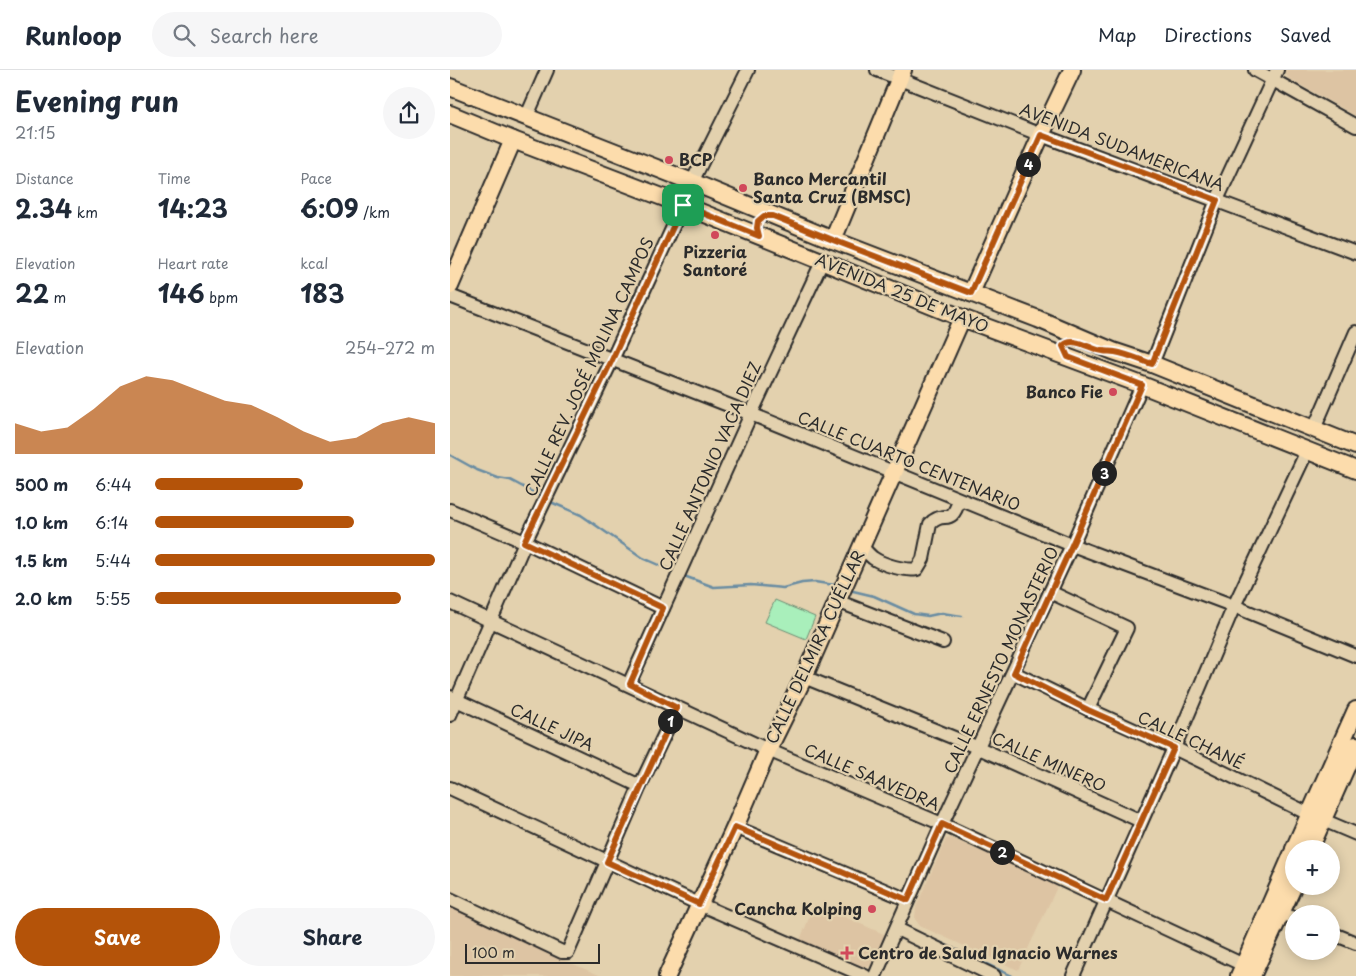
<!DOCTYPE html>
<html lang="en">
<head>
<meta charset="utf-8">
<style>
  body { margin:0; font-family:"Playpen Sans",sans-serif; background:#f6f6f7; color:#1f2937; height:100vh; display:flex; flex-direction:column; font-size:19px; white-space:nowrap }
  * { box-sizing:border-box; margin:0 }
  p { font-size:16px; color:#747a83 }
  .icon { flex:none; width:28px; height:28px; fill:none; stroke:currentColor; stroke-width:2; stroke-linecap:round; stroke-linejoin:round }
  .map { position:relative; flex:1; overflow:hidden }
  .side { display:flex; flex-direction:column; background:#fff; width:450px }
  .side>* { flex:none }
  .buttons { position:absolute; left:835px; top:770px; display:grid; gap:10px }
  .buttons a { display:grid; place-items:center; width:55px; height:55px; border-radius:50%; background:#fff; box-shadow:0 2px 12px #0003; font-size:25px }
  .scale { position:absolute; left:15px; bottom:12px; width:135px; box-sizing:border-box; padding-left:5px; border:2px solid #2b2b2b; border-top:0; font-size:14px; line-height:18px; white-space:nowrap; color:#2b2b2b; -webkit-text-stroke:4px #e3d1ae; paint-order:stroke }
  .pin { position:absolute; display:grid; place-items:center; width:42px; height:42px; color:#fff; margin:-21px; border-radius:10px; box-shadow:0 2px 8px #0006 }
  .km { position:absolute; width:25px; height:25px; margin:-12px; border-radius:50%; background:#222; color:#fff; font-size:14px; line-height:25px; text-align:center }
  .round { display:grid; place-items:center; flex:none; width:52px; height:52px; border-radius:26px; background:#f6f6f7 }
  .headline { display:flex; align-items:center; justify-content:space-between; height:85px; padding:0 15px }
  h1 { font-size:28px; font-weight:700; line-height:38px }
  .stats { display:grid; grid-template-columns:repeat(3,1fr); gap:8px; height:85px; padding:5px 15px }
  .stats div { display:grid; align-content:center }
  .stats b { font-size:25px; font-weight:700 }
  .stats small { font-size:14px; font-weight:400 }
  .stats p { font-size:14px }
  .chart { height:140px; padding:10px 15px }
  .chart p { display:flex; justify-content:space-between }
  .chart svg { width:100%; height:90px; margin-top:5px; fill:#b45309; opacity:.7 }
  .action { display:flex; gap:10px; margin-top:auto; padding:10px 15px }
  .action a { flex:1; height:58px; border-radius:30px; background:#b45309; color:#fff; font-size:20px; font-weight:700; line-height:58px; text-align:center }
  .action a+a { background:#f6f6f7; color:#1f2937 }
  ul { padding:0 15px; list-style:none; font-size:16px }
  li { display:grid; grid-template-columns:80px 60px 1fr; align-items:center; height:38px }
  li i { height:12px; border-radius:6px; background:#b45309 }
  header { display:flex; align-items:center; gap:30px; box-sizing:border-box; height:70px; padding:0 25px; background:#fff; border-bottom:1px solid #e0e1e3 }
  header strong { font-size:24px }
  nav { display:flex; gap:28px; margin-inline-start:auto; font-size:18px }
  .search { width:350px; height:45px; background:#f6f6f7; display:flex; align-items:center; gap:12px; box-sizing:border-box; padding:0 18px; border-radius:28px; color:#747a83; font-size:19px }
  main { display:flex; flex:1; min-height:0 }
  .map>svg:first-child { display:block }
  .built { fill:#ddc4a3 }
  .green { fill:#a9efbb; stroke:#6a8d73 }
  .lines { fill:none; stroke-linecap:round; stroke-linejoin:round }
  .stream { stroke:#698ca2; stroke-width:2.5 }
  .minor-casing { stroke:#2b2b2b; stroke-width:16 }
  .major-casing { stroke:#2b2b2b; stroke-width:20 }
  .minor { stroke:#e3d1ae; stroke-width:12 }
  .major { stroke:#fcdcac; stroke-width:16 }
  .route-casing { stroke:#fff; stroke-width:10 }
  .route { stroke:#b45309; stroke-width:6 }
  .poi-dot { fill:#d1495b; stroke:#e3d1ae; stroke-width:2 }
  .labels { text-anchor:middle; stroke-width:4.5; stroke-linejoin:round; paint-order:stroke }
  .street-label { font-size:16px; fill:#2b2b2b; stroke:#e3d1ae }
  .poi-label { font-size:16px; font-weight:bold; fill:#2b2b2b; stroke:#e3d1ae; text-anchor:start }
</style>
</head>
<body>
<header>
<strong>Runloop</strong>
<div class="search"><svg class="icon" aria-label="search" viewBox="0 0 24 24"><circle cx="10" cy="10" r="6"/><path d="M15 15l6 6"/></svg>Search here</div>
<nav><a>Map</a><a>Directions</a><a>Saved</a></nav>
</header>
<main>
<section class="side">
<div class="headline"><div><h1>Evening run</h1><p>21:15</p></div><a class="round"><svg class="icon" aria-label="share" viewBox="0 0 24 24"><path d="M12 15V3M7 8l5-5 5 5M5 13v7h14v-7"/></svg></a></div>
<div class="stats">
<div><p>Distance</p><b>2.34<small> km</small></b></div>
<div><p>Time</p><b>14:23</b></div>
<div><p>Pace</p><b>6:09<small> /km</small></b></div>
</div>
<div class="stats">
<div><p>Elevation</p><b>22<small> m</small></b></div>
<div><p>Heart rate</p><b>146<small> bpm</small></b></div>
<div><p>kcal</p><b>183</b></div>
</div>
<div class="chart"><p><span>Elevation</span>254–272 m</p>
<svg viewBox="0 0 160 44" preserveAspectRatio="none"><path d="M0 44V29L10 33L20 31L30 22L40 11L50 6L60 8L70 13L80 18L90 20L100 26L110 33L120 38L130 36L140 29L150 26L160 29V44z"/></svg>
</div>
<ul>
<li><b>500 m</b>6:44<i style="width:53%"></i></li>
<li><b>1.0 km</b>6:14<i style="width:71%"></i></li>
<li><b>1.5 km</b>5:44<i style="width:100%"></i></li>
<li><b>2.0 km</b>5:55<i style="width:88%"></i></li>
</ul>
<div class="action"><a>Save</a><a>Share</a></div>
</section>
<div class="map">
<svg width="906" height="906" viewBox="0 0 906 906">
  <rect width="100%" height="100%" fill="#e3d1ae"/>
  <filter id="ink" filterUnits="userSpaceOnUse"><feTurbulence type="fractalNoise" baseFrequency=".02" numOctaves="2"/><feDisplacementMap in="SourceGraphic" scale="10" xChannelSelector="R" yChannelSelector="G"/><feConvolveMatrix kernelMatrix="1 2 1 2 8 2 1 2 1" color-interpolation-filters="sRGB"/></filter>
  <g filter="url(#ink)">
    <g class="built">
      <polygon points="835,0 906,0 906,46 838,8"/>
      <polygon points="501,768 608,815 568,900 470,856 465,849 466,837 496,769"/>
      <polygon points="365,834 436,865 429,884 420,896 415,898 350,870"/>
      <polygon points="0,837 89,879 151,906 0,906"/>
    </g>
    <polygon class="green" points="325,530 365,547 356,569 315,552"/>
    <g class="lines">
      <g class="stream">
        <polyline points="0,385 27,400 48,408 60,410 90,426"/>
        <polyline points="103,433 131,445 193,488 225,502"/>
        <polyline points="234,506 264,517 301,515 333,518 352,513 365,512 384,515"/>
        <polyline points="399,520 424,526 464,544 478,546 492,543 512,546"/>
        <polyline points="489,872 562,906"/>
      </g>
      <defs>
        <g id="minor">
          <polyline points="427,0 591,65 906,183"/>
          <polyline points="805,0 906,56"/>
          <polyline points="76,48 97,0"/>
          <polyline points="242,112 298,0"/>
          <polyline points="0,226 301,344 622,475 784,536 906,586"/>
          <polyline points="702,294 767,130 827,0"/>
          <polyline points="864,359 906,262"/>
          <polyline points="0,440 75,472 213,538"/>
          <path d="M411,476C415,480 419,485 423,488C433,495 455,501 467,499L473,489L480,454C494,439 501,458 509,430"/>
          <polyline points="600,522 677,558 638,639"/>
          <polyline points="387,531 493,572"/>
          <polyline points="0,532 318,680 492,754 800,898"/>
          <polyline points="564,603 638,639 724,678 859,744 906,764"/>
          <polyline points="354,607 529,678 691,751"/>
          <polyline points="179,614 301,344 372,192"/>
          <polyline points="0,627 190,716"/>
          <polyline points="0,645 75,472 162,290 233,135"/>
          <polyline points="0,718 249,834 415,906"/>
          <polyline points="285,757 458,830"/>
          <polyline points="0,829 112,882 118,882 190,716 227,638"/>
          <polyline points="823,840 844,848"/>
          <polyline points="447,859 544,906"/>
          <polyline points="881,863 906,873"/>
          <polyline points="425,906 492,754 622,475 692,315"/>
          <polyline points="623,906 724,678 784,536 857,381"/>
        </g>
        <g id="major">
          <polyline points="0,17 242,112 383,170 588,249 663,281 702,294 906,376"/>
          <polyline points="0,44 63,70 233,135 512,248 692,315 906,400"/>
          <polyline points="383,170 453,0"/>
          <polyline points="0,216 63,70"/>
          <polyline points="521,223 591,65 622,0"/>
          <polyline points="844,779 906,640"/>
          <polyline points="860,779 906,675"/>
          <polyline points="217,906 285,757 318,680 354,607 512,248"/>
          <polyline points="789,906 844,780"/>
          <polyline points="802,906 844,815"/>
        </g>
      </defs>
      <use href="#minor" class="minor-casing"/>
      <use href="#major" class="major-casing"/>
      <use href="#minor" class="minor"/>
      <use href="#major" class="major"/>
    </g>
  </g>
  <g class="lines" filter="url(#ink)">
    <defs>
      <path id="route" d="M591,65L767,130L702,294C690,290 677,284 665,282C661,281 657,282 653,281C641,280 623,265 613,276L618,287L692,315L622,475L564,603L638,640L724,678L656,830L492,754L458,830L285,757L249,834L157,792L227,638L180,614L213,538L74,472L162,290L233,135L309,166L307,158L308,151L314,146H323L383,170L521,223Z"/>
    </defs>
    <use href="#route" class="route-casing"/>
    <use href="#route" class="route"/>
  </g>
  <g class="poi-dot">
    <circle cx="219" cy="90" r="5"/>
    <circle cx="293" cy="118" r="5"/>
    <circle cx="265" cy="165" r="5"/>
    <circle cx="663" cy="322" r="5"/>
    <circle cx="422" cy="839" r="5"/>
    <path d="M394.5 875.5h5v5h5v5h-5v5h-5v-5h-5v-5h5z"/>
  </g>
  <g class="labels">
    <g class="street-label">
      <text transform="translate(672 77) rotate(21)" y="6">AVENIDA SUDAMERICANA</text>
      <text transform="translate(452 223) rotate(22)" y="6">AVENIDA 25 DE MAYO</text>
      <text transform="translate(139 297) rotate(-65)" y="6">CALLE REV. JOSÉ MOLINA CAMPOS</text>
      <text transform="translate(459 391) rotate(22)" y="6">CALLE CUARTO CENTENARIO</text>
      <text transform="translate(260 396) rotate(-66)" y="6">CALLE ANTONIO VACA DIEZ</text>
      <text transform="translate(365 577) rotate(-65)" y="6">CALLE DELMIRA CUÉLLAR</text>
      <text transform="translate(551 590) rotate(-65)" y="6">CALLE ERNESTO MONASTERIO</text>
      <text transform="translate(102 657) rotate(25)" y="6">CALLE JIPA</text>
      <text transform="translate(741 670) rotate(25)" y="6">CALLE CHANÉ</text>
      <text transform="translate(599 692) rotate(24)" y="6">CALLE MINERO</text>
      <text transform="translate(422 707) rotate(23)" y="6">CALLE SAAVEDRA</text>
    </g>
    <g class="poi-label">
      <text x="229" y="96">BCP</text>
      <text x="303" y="115">Banco Mercantil<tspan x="303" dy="18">Santa Cruz (BMSC)</tspan></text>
      <text x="265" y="188" text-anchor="middle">Pizzeria<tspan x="265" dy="18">Santoré</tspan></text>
      <text x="653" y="328" text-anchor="end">Banco Fie</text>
      <text x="412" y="845" text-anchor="end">Cancha Kolping</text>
      <text x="408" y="889">Centro de Salud Ignacio Warnes</text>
    </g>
  </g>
</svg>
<div class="buttons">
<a>+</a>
<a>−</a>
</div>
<div class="scale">100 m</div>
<div class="pin" style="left:233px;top:135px;background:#1e9e55"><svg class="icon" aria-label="arrive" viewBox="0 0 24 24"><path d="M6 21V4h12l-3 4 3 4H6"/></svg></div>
<b class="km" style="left:220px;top:651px">1</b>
<b class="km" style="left:552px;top:782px">2</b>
<b class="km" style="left:654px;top:403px">3</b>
<b class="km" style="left:578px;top:94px">4</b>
</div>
</main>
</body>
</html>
